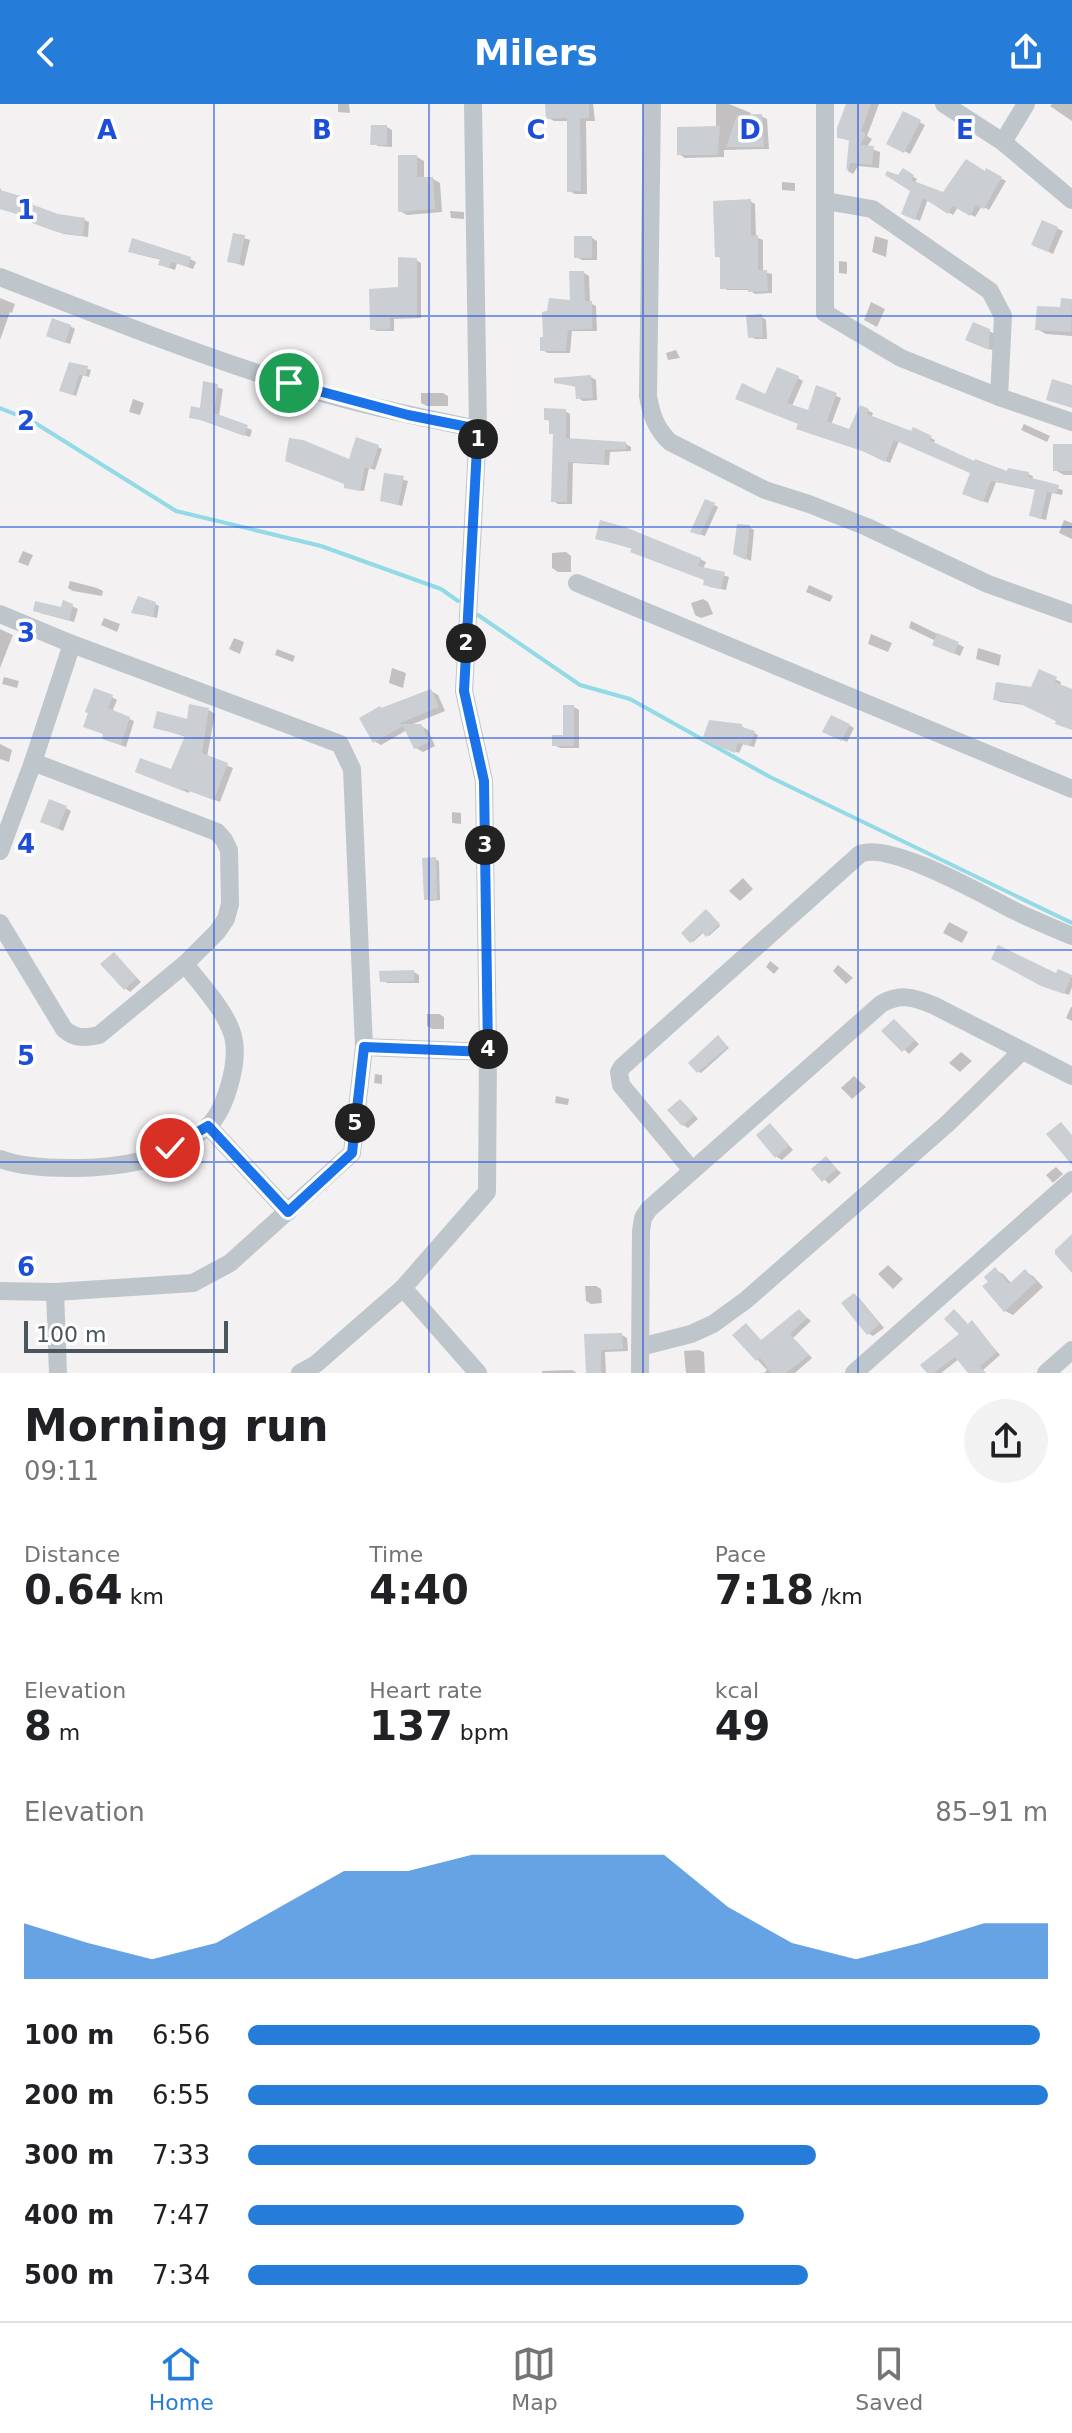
<!DOCTYPE html>
<html lang="en">
<head>
<meta charset="utf-8">
<style>
  body { margin:0; font-family:"DejaVu Sans",sans-serif; background:#f2f2f2; color:#202124; height:100vh; display:flex; flex-direction:column; font-size:30px; white-space:nowrap }
  * { box-sizing:border-box; margin:0 }
  p { font-size:26px; color:#757577 }
  .icon { flex:none; width:44px; height:44px; fill:none; stroke:currentColor; stroke-width:2; stroke-linecap:round; stroke-linejoin:round }
  .map { position:relative; height:1269px; overflow:hidden }
  .details { display:flex; flex-direction:column; background:#fff; flex:1 }
  .details>* { flex:none }
  .scale { position:absolute; left:24px; bottom:20px; width:204px; box-sizing:border-box; padding-left:8px; border:4px solid #4a555d; border-top:0; font-size:22px; line-height:28px; white-space:nowrap; color:#4a555d; -webkit-text-stroke:6px #fff; paint-order:stroke }
  .pin { position:absolute; display:grid; place-items:center; width:68px; height:68px; color:#fff; margin:-34px; border:4px solid #fff; border-radius:50%; box-shadow:0 2px 8px #0007 }
  .km { position:absolute; width:40px; height:40px; margin:-20px; border-radius:50%; background:#222; color:#fff; font-size:22px; line-height:40px; text-align:center }
  .round { display:grid; place-items:center; flex:none; width:84px; height:84px; border-radius:42px; background:#f2f2f2 }
  .headline { display:flex; align-items:center; justify-content:space-between; height:136px; padding:0 24px }
  h1 { font-size:44px; font-weight:600; line-height:60px }
  .metrics { display:grid; grid-template-columns:repeat(3,1fr); gap:12px; height:136px; padding:8px 24px }
  .metrics div { display:grid; align-content:center }
  .metrics b { font-size:40px; font-weight:600 }
  .metrics small { font-size:22px; font-weight:400 }
  .metrics p { font-size:22px }
  .chart { height:224px; padding:16px 24px }
  .chart p { display:flex; justify-content:space-between }
  .chart svg { width:100%; height:144px; margin-top:8px; fill:#267dd9; opacity:.7 }
  ul { padding:0 24px; list-style:none; font-size:26px }
  li { display:grid; grid-template-columns:128px 96px 1fr; align-items:center; height:60px }
  li i { height:20px; border-radius:10px; background:#267dd9 }
  header { display:flex; justify-content:space-between; align-items:center; height:104px; padding:0 24px; background:#267dd9; color:#fff; font-size:36px; font-weight:600 }
  .tabs { display:flex; justify-content:space-around; align-items:center; height:112px; border-top:2px solid #e0e0e0; background:#fff; font-size:22px; color:#757577 }
  .tabs a { display:grid; justify-items:center; gap:4px }
  .tabs .selected { color:#267dd9 }
  .map>svg:first-child { display:block }
  .shadow { fill:#0003 }
  .lines { fill:none; stroke-linecap:round; stroke-linejoin:round }
  .stream { stroke:#93dae7; stroke-width:4 }
  .building { fill:#cbced3 }
  .minor { stroke:#bec6cc; stroke-width:18 }
  .route-casing { stroke:#fff; stroke-width:16 }
  .route { stroke:#1a73e8; stroke-width:10 }
  .grid { fill:none; stroke:#1d4ed8; stroke-width:2; stroke-opacity:0.55 }
  .grid-label { font-size:26px; text-anchor:middle; font-weight:bold; fill:#1d4ed8; stroke:#fff; stroke-width:7; stroke-linejoin:round; paint-order:stroke }
</style>
</head>
<body>
<header><svg class="icon" aria-label="back" viewBox="0 0 24 24"><path d="M15 5l-7 7 7 7"/></svg>Milers<svg class="icon" aria-label="share" viewBox="0 0 24 24"><path d="M12 15V3M7 8l5-5 5 5M5 13v7h14v-7"/></svg></header>
<div class="map">
<svg width="1072" height="1269" viewBox="0 0 1072 1269">
  <rect width="100%" height="100%" fill="#f3f1f1"/>
  <g class="shadow">
    <polygon points="338,0 349,0 350,9 338,8"/>
    <polygon points="548,0 593,0 595,17 586,17 587,90 575,90 569,87 569,17 554,17 548,14"/>
    <polygon points="716,0 729,0 751,9 750,12 761,12 767,15 769,45 724,46 724,53 685,54 679,50 716,25"/>
    <polygon points="848,0 879,0 867,32 872,35 867,43 880,48 879,64 858,62 853,70 848,67 850,37 839,33"/>
    <polygon points="1052,0 1072,0 1072,17 1050,2"/>
    <polygon points="904,10 925,21 910,50 889,39"/>
    <polygon points="387,23 392,26 392,43 378,42 372,39"/>
    <polygon points="417,53 424,57 424,75 433,75 440,79 442,108 407,111 400,107"/>
    <polygon points="904,67 917,75 915,79 944,90 987,67 1006,77 989,106 982,102 975,113 958,103 953,111 928,95 920,117 908,112 912,86 899,74"/>
    <polygon points="782,78 795,79 795,87 782,86"/>
    <polygon points="0,84 2,88 28,96 33,99 32,103 58,112 84,116 89,118 88,133 64,130 39,121 35,116 0,104"/>
    <polygon points="750,97 755,100 756,133 763,136 763,168 772,170 772,189 755,190 749,186 727,186 722,183 722,155 717,152"/>
    <polygon points="450,107 464,108 464,115 451,114"/>
    <polygon points="1043,118 1063,127 1053,150 1039,143"/>
    <polygon points="234,131 250,136 244,162 229,157"/>
    <polygon points="875,132 888,136 886,153 872,148"/>
    <polygon points="592,134 597,137 597,156 582,156 576,153"/>
    <polygon points="133,136 190,155 196,158 193,165 177,159 175,166 166,163 162,156 136,150 131,147"/>
    <polygon points="416,156 421,159 421,214 394,215 394,227 377,227 372,225 400,185"/>
    <polygon points="839,157 847,158 847,170 839,169"/>
    <polygon points="584,169 589,172 590,199 596,202 597,227 572,227 570,249 548,249 542,246 572,198"/>
    <polygon points="0,194 15,200 12,209 10,208 0,236"/>
    <polygon points="1063,197 1072,197 1072,232 1046,230 1037,225 1062,205"/>
    <polygon points="871,198 885,205 877,223 864,216"/>
    <polygon points="761,212 766,216 767,235 755,235 750,232"/>
    <polygon points="70,222 75,225 70,240 53,234"/>
    <polygon points="989,227 995,230 994,247 973,238"/>
    <polygon points="676,246 680,254 668,256 666,249"/>
    <polygon points="70,260 91,266 89,273 83,271 76,292 65,288"/>
    <polygon points="591,273 596,276 597,296 583,297 578,294 577,283 556,278"/>
    <polygon points="798,274 803,277 792,302 809,308 818,284 841,294 831,321 850,327 861,303 873,309 871,314 912,330 914,326 935,336 933,341 976,360 1009,370 1028,370 1033,372 1032,377 1063,386 1062,391 1052,389 1046,416 1037,414 1032,411 1037,386 996,378 988,399 969,392 972,369 899,337 890,359 800,320 766,292"/>
    <polygon points="205,280 223,285 219,312 252,326 250,333 192,313 201,306"/>
    <polygon points="421,289 443,289 448,292 448,302 427,302 421,299"/>
    <polygon points="133,295 144,299 140,311 129,308"/>
    <polygon points="565,307 570,310 570,336 626,340 631,343 631,347 610,348 609,361 573,359 572,400 558,400 553,397 555,331 551,329 551,318 546,315"/>
    <polygon points="1024,320 1050,332 1047,338 1021,326"/>
    <polygon points="1072,342 1072,371 1064,371 1055,366"/>
    <polygon points="378,343 382,345 375,366 369,364 364,387 350,385 350,358"/>
    <polygon points="386,372 408,377 402,402 387,398"/>
    <polygon points="706,397 718,403 705,432 696,429"/>
    <polygon points="1064,416 1072,419 1072,435 1059,429"/>
    <polygon points="749,423 754,426 751,457 735,449"/>
    <polygon points="597,434 700,455 706,458 703,465 729,473 726,486 710,483 705,480 706,476 633,445"/>
    <polygon points="23,447 33,451 28,462 18,458"/>
    <polygon points="566,448 571,452 571,468 558,468 552,464 552,449"/>
    <polygon points="70,477 97,484 103,487 102,492 73,487 68,484"/>
    <polygon points="809,481 833,492 830,498 806,488"/>
    <polygon points="703,495 708,498 713,510 701,514 695,511 691,499"/>
    <polygon points="155,500 159,502 157,514 133,508"/>
    <polygon points="72,502 78,505 74,518 40,509 62,506"/>
    <polygon points="104,514 120,520 117,528 101,521"/>
    <polygon points="911,517 964,543 960,552 940,543 936,537 909,524"/>
    <polygon points="0,525 13,531 0,564"/>
    <polygon points="871,530 892,539 888,548 868,540"/>
    <polygon points="234,534 244,538 240,550 229,545"/>
    <polygon points="978,544 1001,551 999,562 976,555"/>
    <polygon points="277,545 295,552 293,558 275,551"/>
    <polygon points="392,564 406,569 403,584 389,579"/>
    <polygon points="1040,568 1061,578 1060,582 1072,587 1072,625 1025,601 1000,598 995,595 1032,585"/>
    <polygon points="4,573 19,577 17,584 2,580"/>
    <polygon points="431,587 438,591 445,607 408,622 421,622 428,626 435,642 423,648 416,644 407,626 381,641 374,637"/>
    <polygon points="112,593 117,596 112,608 134,617 126,643 109,637 105,630 90,624"/>
    <polygon points="574,603 579,606 579,644 560,644 554,641 565,633"/>
    <polygon points="209,606 215,610 207,653 233,664 220,698 190,687 189,689 143,670 172,668 186,633 155,623 188,617"/>
    <polygon points="849,621 854,624 847,638 830,630"/>
    <polygon points="741,622 758,631 754,643 743,640 739,649 709,637"/>
    <polygon points="0,640 12,646 9,658 0,655"/>
    <polygon points="66,704 71,707 63,727 48,720"/>
    <polygon points="452,708 461,709 461,720 452,719"/>
    <polygon points="435,755 439,757 440,796 430,797 426,794"/>
    <polygon points="743,774 753,785 740,797 729,787"/>
    <polygon points="708,809 720,822 709,832 704,828 693,838 691,837"/>
    <polygon points="949,818 968,828 962,839 943,829"/>
    <polygon points="114,850 141,878 130,888 125,884"/>
    <polygon points="770,857 779,864 774,870 766,863"/>
    <polygon points="838,861 853,874 846,880 833,867"/>
    <polygon points="1059,867 1072,873 1072,883 1069,891 1048,883"/>
    <polygon points="414,868 419,871 419,879 387,879 382,876"/>
    <polygon points="1071,903 1072,903 1072,917 1066,914"/>
    <polygon points="427,910 439,910 444,913 444,925 432,925 427,922"/>
    <polygon points="894,917 919,940 909,950 884,927"/>
    <polygon points="720,935 729,944 701,969 699,968 691,959"/>
    <polygon points="961,948 972,957 960,968 949,959"/>
    <polygon points="375,970 382,971 382,980 374,979"/>
    <polygon points="854,972 866,983 852,995 841,984"/>
    <polygon points="556,992 569,995 568,1001 555,999"/>
    <polygon points="681,997 698,1015 688,1024 683,1021"/>
    <polygon points="770,1022 775,1025 793,1046 782,1056 777,1053 759,1031"/>
    <polygon points="826,1055 841,1069 829,1080 814,1065"/>
    <polygon points="1056,1063 1063,1070 1053,1079 1046,1071"/>
    <polygon points="888,1161 903,1175 893,1185 878,1170"/>
    <polygon points="995,1166 1003,1170 1012,1180 1025,1168 1033,1172 1043,1183 1013,1211 1005,1207 990,1178"/>
    <polygon points="585,1182 596,1182 601,1185 602,1199 591,1200 586,1197"/>
    <polygon points="854,1191 859,1194 884,1224 873,1232 868,1229"/>
    <polygon points="799,1207 811,1217 793,1234 812,1254 795,1269 764,1269 767,1266 735,1232 762,1238"/>
    <polygon points="972,1219 1000,1251 983,1266 986,1269 970,1269 959,1255 941,1269 929,1269"/>
    <polygon points="622,1231 627,1234 628,1247 605,1248 606,1269 586,1269 586,1232"/>
    <polygon points="699,1246 704,1248 705,1269 686,1269 684,1247"/>
    <polygon points="572,1266 577,1269 542,1269 542,1267"/>
  </g>
  <g class="lines">
    <g class="stream">
      <polyline points="0,304 32,317 176,407 321,442 441,485 458,497"/>
      <polyline points="478,511 580,581 630,595 770,673 1072,819"/>
    </g>
  </g>
  <g class="building">
    <polygon points="545,0 589,0 589,14 580,14 581,87 567,88 567,14 546,15"/>
    <polygon points="846,0 871,0 861,27 866,30 860,41 874,42 872,61 851,59 846,68 849,36 837,34 837,24"/>
    <polygon points="903,7 921,16 904,49 886,40"/>
    <polygon points="762,10 764,43 726,43 737,11"/>
    <polygon points="371,21 387,21 387,41 370,41"/>
    <polygon points="720,22 718,51 677,51 677,23"/>
    <polygon points="398,51 417,51 417,73 433,73 435,105 398,108"/>
    <polygon points="966,55 985,67 986,64 1002,73 984,105 976,101 970,112 953,102 948,110 923,94 915,116 901,110 910,87 885,71 887,67 898,71 903,64 914,71 911,76 943,88"/>
    <polygon points="0,86 24,93 23,97 58,110 85,114 83,132 57,128 32,119 33,115 0,105"/>
    <polygon points="751,95 751,132 758,131 758,166 767,166 768,187 748,188 748,185 720,185 720,153 715,153 713,97"/>
    <polygon points="1042,116 1058,123 1048,148 1031,141"/>
    <polygon points="233,129 245,131 239,160 227,158"/>
    <rect x="574" y="132" width="18" height="22"/>
    <polygon points="132,134 191,153 188,163 171,158 169,164 158,161 160,155 128,148"/>
    <polygon points="398,153 417,154 417,213 390,213 390,225 370,226 369,185 398,183"/>
    <polygon points="569,167 584,167 585,197 592,197 592,225 568,226 566,247 540,247 540,233 543,233 542,208 547,207 549,194 570,196"/>
    <polygon points="1061,194 1072,195 1071,228 1035,226 1037,202 1060,203"/>
    <polygon points="762,210 763,233 748,234 746,211"/>
    <polygon points="52,214 71,221 65,239 46,232"/>
    <polygon points="973,218 990,225 989,246 965,236"/>
    <polygon points="69,258 88,262 86,272 79,271 73,291 59,287"/>
    <polygon points="777,263 799,272 787,299 808,306 816,281 837,289 827,317 849,325 860,301 869,305 867,310 911,327 913,323 932,332 929,336 974,357 975,355 1007,367 1008,364 1029,368 1028,373 1059,381 1057,389 1047,388 1041,414 1029,412 1035,385 991,377 983,398 962,390 970,369 894,336 885,358 865,348 796,325 798,320 735,295 742,279 765,290"/>
    <polygon points="591,271 593,294 576,295 575,282 554,279 554,274"/>
    <polygon points="1052,275 1072,281 1072,304 1046,296"/>
    <polygon points="203,277 218,280 214,309 248,321 244,332 201,316 189,314 191,302 200,304"/>
    <polygon points="544,304 566,305 566,334 626,338 626,345 605,346 604,360 568,358 567,398 551,398 553,330 549,330 549,316 544,316"/>
    <polygon points="356,333 379,341 371,365 365,363 360,387 344,384 344,380 285,357 289,334 303,336 349,355"/>
    <rect x="1053" y="340" width="19" height="27"/>
    <polygon points="384,369 404,372 398,401 380,397"/>
    <polygon points="705,395 715,399 700,431 690,428"/>
    <polygon points="600,416 625,423 701,454 698,462 725,468 721,485 703,481 704,476 630,448 632,444 595,435"/>
    <polygon points="737,420 750,421 746,456 733,450"/>
    <polygon points="138,492 156,498 153,513 131,509"/>
    <polygon points="63,496 73,500 69,516 33,507 35,497 61,503"/>
    <polygon points="937,529 959,538 954,550 932,541"/>
    <polygon points="1039,565 1057,573 1055,578 1072,585 1072,626 1055,620 1056,617 1018,599 993,596 996,578 1031,583"/>
    <polygon points="94,584 113,591 108,604 130,613 121,641 102,635 103,630 83,623 88,609 85,608"/>
    <polygon points="431,585 439,603 398,620 421,620 430,638 414,645 403,622 373,639 359,614 380,602 381,604"/>
    <polygon points="189,600 209,604 202,649 228,659 214,696 184,685 183,687 135,668 140,654 171,665 185,632 153,624 157,607 187,615"/>
    <polygon points="563,601 574,601 574,642 552,642 552,631 563,631"/>
    <polygon points="831,611 850,620 842,637 822,628"/>
    <polygon points="709,616 742,620 742,623 755,627 750,642 738,639 735,649 702,636"/>
    <polygon points="49,695 67,702 58,725 40,718"/>
    <polygon points="436,753 437,795 424,796 422,754"/>
    <polygon points="706,805 720,820 706,833 702,828 690,839 681,829"/>
    <polygon points="998,841 1056,869 1058,865 1072,871 1064,890 1041,882 991,855"/>
    <polygon points="114,848 137,874 124,886 100,860"/>
    <polygon points="414,866 414,877 380,878 379,867"/>
    <polygon points="894,915 915,936 902,948 881,927"/>
    <polygon points="718,931 728,943 697,969 688,959"/>
    <polygon points="680,995 695,1011 682,1022 667,1006"/>
    <polygon points="1061,1018 1072,1031 1072,1061 1046,1030"/>
    <polygon points="770,1019 789,1042 775,1054 756,1031"/>
    <polygon points="826,1052 837,1065 822,1078 811,1065"/>
    <polygon points="1072,1130 1072,1169 1055,1150 1055,1146"/>
    <polygon points="995,1163 1009,1180 1025,1165 1036,1178 1004,1208 982,1182 988,1178 984,1173"/>
    <polygon points="854,1189 880,1220 867,1231 841,1199"/>
    <polygon points="799,1205 807,1214 790,1230 809,1251 786,1269 771,1269 760,1254 756,1257 732,1231 746,1219 761,1236"/>
    <polygon points="954,1205 968,1220 972,1216 997,1248 980,1262 985,1269 968,1269 955,1253 934,1269 927,1269 920,1261 959,1230 944,1215"/>
    <polygon points="622,1229 623,1245 601,1246 601,1269 586,1269 584,1230"/>
  </g>
  <g class="lines">
    <g class="minor">
      <path d="M652,0L648,292C651,310 656,325 670,338L765,386L809,400L867,423L988,480L1072,510"/>
      <polyline points="825,0 825,209 901,254 999,293 1072,318"/>
      <polyline points="944,0 1003,38 1072,96"/>
      <polyline points="1003,38 1026,0"/>
      <polyline points="826,97 872,105 990,187 1003,212 999,293"/>
      <path d="M0,173C95,210 190,248 288,279C350,299 415,312 478,325"/>
      <polyline points="577,479 1072,685"/>
      <polyline points="0,510 72,540 340,640 352,665 364,943 352,1049 230,1159 193,1179 55,1188 0,1187"/>
      <polyline points="0,747 33,658 72,540"/>
      <path d="M0,819L64,925C75,935 85,934 99,931L185,860L217,828L226,815L230,800L229,746L224,736L217,728L33,658"/>
      <polyline points="364,943 488,948"/>
      <polyline points="208,1022 288,1108"/>
      <path d="M0,1055C35,1068 111,1066 147,1055C164,1049 193,1035 207,1023C225,1008 238,961 234,937C230,911 201,881 185,860"/>
      <path d="M691,1065L621,981L619,968L622,963L860,750C890,737 985,792 1015,807C1034,816 1053,824 1072,832"/>
      <polyline points="403,1184 478,1269"/>
      <polyline points="55,1188 58,1269"/>
      <polyline points="640,1243 691,1230 713,1220 746,1196 947,1020 1022,947"/>
      <polyline points="300,1269 316,1260 403,1184 487,1088 488,948 484,677 464,587 478,325 473,0"/>
      <path d="M640,1269L641,1127L643,1114L649,1105L881,900C900,889 913,893 933,901L1072,972"/>
      <polyline points="854,1269 1072,1076"/>
      <polyline points="1046,1269 1072,1246"/>
    </g>
  </g>
  <g class="lines">
    <defs>
      <polyline id="route" points="170,1044 208,1022 288,1108 352,1049 364,943 488,948 484,677 464,587 478,325 408,311 289,279"/>
    </defs>
    <use href="#route" class="route-casing"/>
    <use href="#route" class="route"/>
  </g>
  <path class="grid" d="M214,0V1269M429,0V1269M643,0V1269M858,0V1269M0,212H1072M0,423H1072M0,634H1072M0,846H1072M0,1058H1072"/>
  <g class="grid-label">
    <text x="107" y="35">A</text>
    <text x="322" y="35">B</text>
    <text x="536" y="35">C</text>
    <text x="750" y="35">D</text>
    <text x="965" y="35">E</text>
    <text x="26" y="115">1</text>
    <text x="26" y="326">2</text>
    <text x="26" y="538">3</text>
    <text x="26" y="749">4</text>
    <text x="26" y="961">5</text>
    <text x="26" y="1172">6</text>
  </g>
</svg>
<div class="scale">100 m</div>
<div class="pin" style="left:289px;top:279px;background:#1e9e55"><svg class="icon" aria-label="arrive" viewBox="0 0 24 24"><path d="M6 21V4h12l-3 4 3 4H6"/></svg></div>
<div class="pin" style="left:170px;top:1044px;background:#d93025"><svg class="icon" aria-label="check" viewBox="0 0 24 24"><path d="M5 12l5 5 9-10"/></svg></div>
<b class="km" style="left:478px;top:335px">1</b>
<b class="km" style="left:466px;top:539px">2</b>
<b class="km" style="left:485px;top:741px">3</b>
<b class="km" style="left:488px;top:945px">4</b>
<b class="km" style="left:355px;top:1019px">5</b>
</div>
<section class="details">
<div class="headline"><div><h1>Morning run</h1><p>09:11</p></div><a class="round"><svg class="icon" aria-label="share" viewBox="0 0 24 24"><path d="M12 15V3M7 8l5-5 5 5M5 13v7h14v-7"/></svg></a></div>
<div class="metrics">
<div><p>Distance</p><b>0.64<small> km</small></b></div>
<div><p>Time</p><b>4:40</b></div>
<div><p>Pace</p><b>7:18<small> /km</small></b></div>
</div>
<div class="metrics">
<div><p>Elevation</p><b>8<small> m</small></b></div>
<div><p>Heart rate</p><b>137<small> bpm</small></b></div>
<div><p>kcal</p><b>49</b></div>
</div>
<div class="chart"><p><span>Elevation</span>85–91 m</p>
<svg viewBox="0 0 160 44" preserveAspectRatio="none"><path d="M0 44V27L10 33L20 38L30 33L40 22L50 11L60 11L70 6L80 6L90 6L100 6L110 22L120 33L130 38L140 33L150 27L160 27V44z"/></svg>
</div>
<ul>
<li><b>100 m</b>6:56<i style="width:99%"></i></li>
<li><b>200 m</b>6:55<i style="width:100%"></i></li>
<li><b>300 m</b>7:33<i style="width:71%"></i></li>
<li><b>400 m</b>7:47<i style="width:62%"></i></li>
<li><b>500 m</b>7:34<i style="width:70%"></i></li>
</ul>
</section>
<nav class="tabs">
<a class="selected"><svg class="icon" aria-label="home" viewBox="0 0 24 24"><path d="M3 11l9-7 9 7M6 9v11h12V9"/></svg>Home</a>
<a><svg class="icon" aria-label="map" viewBox="0 0 24 24"><path d="M3 6l6-2 6 2 6-2v14l-6 2-6-2-6 2zM9 4v14M15 6v14"/></svg>Map</a>
<a><svg class="icon" aria-label="saved" viewBox="0 0 24 24"><path d="M7 4h10v16l-5-4-5 4z"/></svg>Saved</a>
</nav>
</body>
</html>
